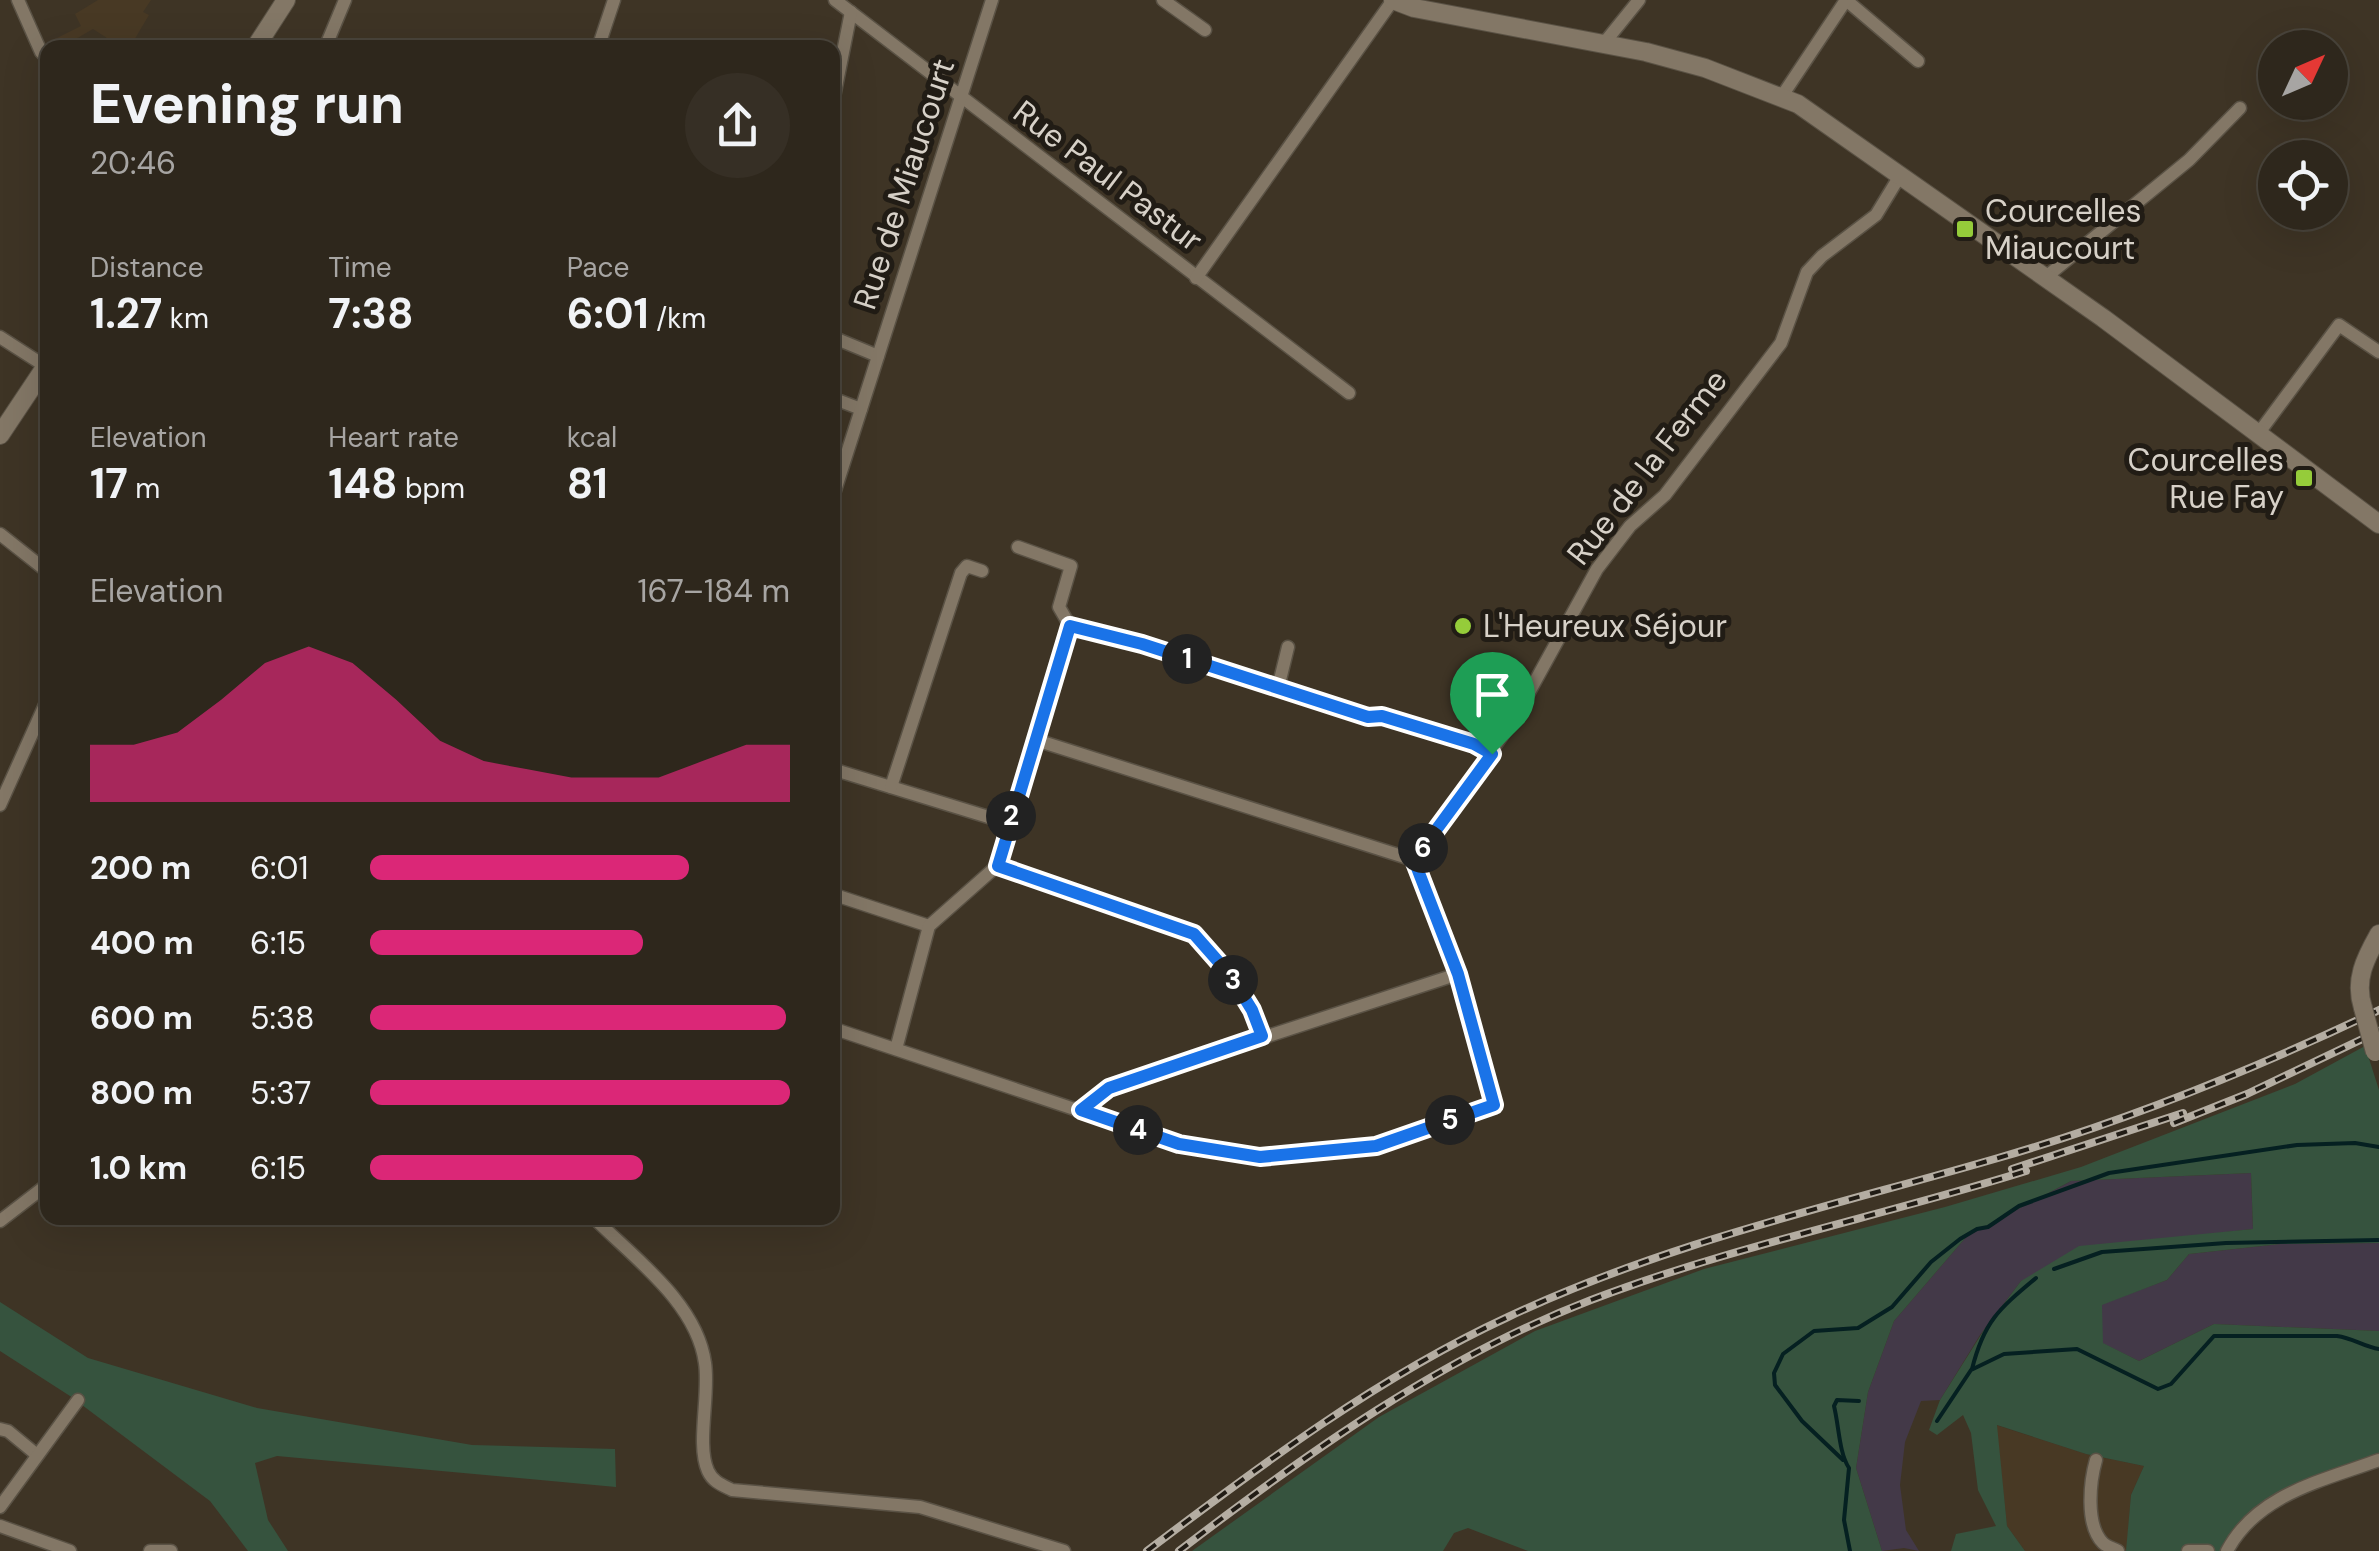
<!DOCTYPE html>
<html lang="en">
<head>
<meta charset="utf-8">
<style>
  body { margin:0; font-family:"DM Sans",sans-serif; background:#362f25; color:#f1f3f6; height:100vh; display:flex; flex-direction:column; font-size:38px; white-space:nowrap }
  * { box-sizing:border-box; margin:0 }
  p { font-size:32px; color:#a7a5a3 }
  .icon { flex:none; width:55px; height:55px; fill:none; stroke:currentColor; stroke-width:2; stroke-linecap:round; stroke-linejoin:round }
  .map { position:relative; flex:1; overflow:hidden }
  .details { position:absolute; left:40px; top:40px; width:800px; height:1185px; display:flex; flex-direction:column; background:#2e271c; border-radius:20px; box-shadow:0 10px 40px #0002,0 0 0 2px #49443b }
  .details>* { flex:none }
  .needle { width:65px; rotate:46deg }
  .buttons { position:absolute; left:2258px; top:30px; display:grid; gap:20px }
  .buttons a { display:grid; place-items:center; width:90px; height:90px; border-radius:50%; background:#2e271c; box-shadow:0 10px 40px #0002,0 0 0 2px #49443b; font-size:50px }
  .pin { position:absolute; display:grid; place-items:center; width:85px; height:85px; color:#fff; margin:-102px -42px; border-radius:50% 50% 50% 0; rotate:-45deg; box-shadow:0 0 10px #0007 }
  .pin .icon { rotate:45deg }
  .km { position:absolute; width:50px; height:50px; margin:-25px; border-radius:50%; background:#222; color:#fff; font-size:28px; line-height:50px; text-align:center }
  .round { display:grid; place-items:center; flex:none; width:105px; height:105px; border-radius:52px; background:#362f25 }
  .summary { display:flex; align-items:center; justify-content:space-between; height:170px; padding:0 50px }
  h1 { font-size:55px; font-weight:700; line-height:75px }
  .figures { display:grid; grid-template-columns:repeat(3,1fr); gap:15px; height:170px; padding:10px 50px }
  .figures div { display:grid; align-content:center }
  .figures b { font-size:42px; font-weight:700 }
  .figures small { font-size:28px; font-weight:400 }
  .figures p { font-size:28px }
  .chart { height:280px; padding:20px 50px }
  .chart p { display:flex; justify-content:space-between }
  .chart svg { width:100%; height:180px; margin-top:10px; fill:#db2777; opacity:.7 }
  ul { padding:0 50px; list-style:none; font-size:32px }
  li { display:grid; grid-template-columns:160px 120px 1fr; align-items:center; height:75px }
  li i { height:25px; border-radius:12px; background:#db2777 }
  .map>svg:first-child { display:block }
  .built { fill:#483924 }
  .industrial { fill:#433948 }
  .green { fill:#36533e }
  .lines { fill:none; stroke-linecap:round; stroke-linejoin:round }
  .stream { stroke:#052021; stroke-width:4 }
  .street-casing { stroke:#5a5245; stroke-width:15 }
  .secondary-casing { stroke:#5a5245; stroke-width:20 }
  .street { stroke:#837766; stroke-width:12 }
  .secondary { stroke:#837766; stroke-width:18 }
  .rail-casing { stroke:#b4ada2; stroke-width:8 }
  .rail { stroke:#211c15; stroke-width:4; stroke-dasharray:11; stroke-linecap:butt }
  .secondary-bridge-casing { stroke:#5a5245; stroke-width:20; stroke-linecap:butt }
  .secondary-bridge { stroke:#837766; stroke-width:18 }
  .route-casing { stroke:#fff; stroke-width:20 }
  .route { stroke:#1a73e8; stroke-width:12 }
  .poi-dot { fill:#95cc3a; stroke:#211c15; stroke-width:4 }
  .labels { text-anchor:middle; stroke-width:10; stroke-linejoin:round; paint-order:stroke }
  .street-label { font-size:32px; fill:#d7d1c8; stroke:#211c15 }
  .poi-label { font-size:32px; fill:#d7d1c8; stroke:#211c15; text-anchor:start }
</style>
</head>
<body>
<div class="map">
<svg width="2379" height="1551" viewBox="0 0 2379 1551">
  <rect width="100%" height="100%" fill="#3e3425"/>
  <g class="built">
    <polygon points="98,0 151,0 143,12 149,15 130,47 121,47 93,29 62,47 48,48 47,51 43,45 81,26 75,14"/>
    <polygon points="1996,1425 2086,1454 2144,1466 2131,1495 2127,1550 2025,1551 2007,1526"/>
  </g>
  <g class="industrial">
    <polygon points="2251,1173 2253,1229 2129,1243 2021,1281 1980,1335 1940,1400 1921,1401 1905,1442 1900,1485 1906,1530 1919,1551 1904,1548 1882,1551 1856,1468 1868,1392 1894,1321 1967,1236 2071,1181"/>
    <polygon points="2379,1243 2379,1331 2214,1324 2139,1361 2102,1343 2102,1304 2167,1280 2189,1254 2280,1244"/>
  </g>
  <g class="green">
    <polygon points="2365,1046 2379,1090 2379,1243 2280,1244 2189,1254 2167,1280 2102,1305 2103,1343 2139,1361 2214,1324 2379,1331 2379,1463 2255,1515 2228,1551 2126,1551 2131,1495 2144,1466 2086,1454 1997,1425 2007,1526 2025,1551 1951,1551 1956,1534 1996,1526 1978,1490 1971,1433 1963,1415 1937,1435 1929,1430 1940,1400 1984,1330 2021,1281 2079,1246 2253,1229 2251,1173 2071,1181 1967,1236 1894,1321 1868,1392 1856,1468 1882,1551 1528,1551 1468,1528 1454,1533 1443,1551 1192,1551 1379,1417 1535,1331 1704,1269 1945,1207 2081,1167 2295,1084"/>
    <polygon points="0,1302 88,1358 257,1408 472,1445 615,1449 616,1487 277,1456 255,1463 268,1520 288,1551 248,1551 210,1501 70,1396 0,1351"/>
  </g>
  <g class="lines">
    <g class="stream">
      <polyline points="2054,1269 2102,1252 2226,1243 2379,1240"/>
      <path d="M1972,1369C1984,1321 1999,1309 2036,1278"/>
      <path d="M1937,1421L1971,1370L2004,1354L2077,1349L2158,1389L2171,1384L2214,1336H2337C2353,1338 2364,1347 2379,1349"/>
      <polyline points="1843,1460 1802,1421 1775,1385 1774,1373 1783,1354 1814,1331 1858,1328 1892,1307 1931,1262 1960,1239 1977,1229 1988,1227 2019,1206 2109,1173 2297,1145 2355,1143 2379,1147"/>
      <path d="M1850,1551L1844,1520L1849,1468C1839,1453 1839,1426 1834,1406L1837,1400L1859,1401"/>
    </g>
    <defs>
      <g id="street">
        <polyline points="18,0 41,52 48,59"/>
        <polyline points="835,0 1349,393"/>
        <polyline points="1163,0 1205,30"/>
        <polyline points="1846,0 1918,61"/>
        <polyline points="1605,42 1639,0"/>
        <polyline points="325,48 345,0"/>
        <polyline points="598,48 614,0"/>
        <polyline points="1782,96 1846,0"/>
        <polyline points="832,107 851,12"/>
        <polyline points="2046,277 2189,160 2240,108"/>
        <polyline points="1196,278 1393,0"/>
        <polyline points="0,337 45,366"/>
        <polyline points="832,337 878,356"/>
        <polyline points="832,398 861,409"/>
        <polyline points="2258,434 2339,325 2379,352"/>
        <polyline points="832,500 992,0"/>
        <polyline points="0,534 48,572"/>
        <polyline points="1018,547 1071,566 1059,607 1070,626"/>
        <polyline points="1070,626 1141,644 1278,688 1288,647"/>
        <polyline points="1278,688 1368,717 1382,716 1474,744 1492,754"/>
        <polyline points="832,769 1008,823"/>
        <polyline points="891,787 961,573 967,566 982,571"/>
        <polyline points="0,805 48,698"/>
        <polyline points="1414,860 1516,716 1597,569 1630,526 1665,495 1781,343 1807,272 1822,256 1876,215 1901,174"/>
        <polyline points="998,865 1194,934 1231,976 1252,1010 1261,1036"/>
        <polyline points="832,894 929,926"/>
        <polyline points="832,1028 1179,1144 1260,1157 1376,1146 1494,1105 1458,974 1414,860 1036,740"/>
        <polyline points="896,1049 929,926 998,865 1070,626"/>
        <polyline points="1081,1110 1109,1088 1458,974"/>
        <path d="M594,1218C634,1258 697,1303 705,1363C710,1394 696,1445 708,1471C713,1482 722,1485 732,1490L920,1507L1064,1551"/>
        <polyline points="0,1221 48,1184"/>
        <polyline points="0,1429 8,1431 37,1455"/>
        <path d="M2096,1460C2090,1481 2085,1525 2103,1543C2107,1547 2113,1548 2118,1551"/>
        <polyline points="0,1507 78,1400"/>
        <polyline points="0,1526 70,1551"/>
        <polyline points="150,1551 171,1551"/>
        <polyline points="2188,1551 2208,1551"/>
        <path d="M2227,1551C2257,1494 2322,1481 2379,1460"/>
      </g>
      <g id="secondary">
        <polyline points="1393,0 1414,8 1646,52 1705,68 1798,104 2103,318 2379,524"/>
        <polyline points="255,48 286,0"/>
        <polyline points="0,435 48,363"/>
        <path d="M2363,1008C2354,980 2365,959 2379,934"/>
      </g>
    </defs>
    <use href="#street" class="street-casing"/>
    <use href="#secondary" class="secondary-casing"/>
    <use href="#street" class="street"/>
    <use href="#secondary" class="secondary"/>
    <defs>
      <g id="rail">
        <polyline points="2174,1123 2247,1094 2379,1031"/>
        <polyline points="2012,1169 2183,1113"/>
        <path d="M1147,1551C1261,1465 1378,1377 1508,1317C1665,1243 1833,1206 1998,1158C2130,1120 2255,1069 2379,1010"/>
        <path d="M1179,1551C1307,1453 1440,1358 1591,1300C1733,1246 1882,1216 2026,1171"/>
      </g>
    </defs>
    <use href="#rail" class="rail-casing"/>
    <use href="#rail" class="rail"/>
    <defs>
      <polyline id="secondary-bridge" points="2363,1008 2375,1052"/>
    </defs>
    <use href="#secondary-bridge" class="secondary-bridge-casing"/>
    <use href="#secondary-bridge" class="secondary-bridge"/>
  </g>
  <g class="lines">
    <defs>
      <polygon id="route" points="1070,626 1142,644 1368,717 1382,716 1474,744 1492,754 1414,860 1458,974 1494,1105 1376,1146 1260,1157 1179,1144 1081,1110 1109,1088 1262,1036 1252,1010 1231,976 1194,934 998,866"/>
    </defs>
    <use href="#route" class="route-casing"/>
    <use href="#route" class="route"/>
  </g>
  <g class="poi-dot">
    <rect x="1955" y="219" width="20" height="20" rx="5"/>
    <rect x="2294" y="468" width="20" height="20" rx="5"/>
    <circle cx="1463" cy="626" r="10"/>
  </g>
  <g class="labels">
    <g class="street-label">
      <text transform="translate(1108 176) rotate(37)" y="11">Rue Paul Pastur</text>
      <text transform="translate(904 184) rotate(-72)" y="11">Rue de Miaucourt</text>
      <text transform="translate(1647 467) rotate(-52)" y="11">Rue de la Ferme</text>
    </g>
    <g class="poi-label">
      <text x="1985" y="222">Courcelles<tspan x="1985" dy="37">Miaucourt</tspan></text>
      <text x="2284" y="471" text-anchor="end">Courcelles<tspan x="2284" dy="37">Rue Fay</tspan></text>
      <text x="1483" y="637">L'Heureux Séjour</text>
    </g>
  </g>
</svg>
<div class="buttons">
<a><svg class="needle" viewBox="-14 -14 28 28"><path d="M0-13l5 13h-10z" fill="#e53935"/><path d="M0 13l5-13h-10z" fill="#a7a5a3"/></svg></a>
<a><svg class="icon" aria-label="locate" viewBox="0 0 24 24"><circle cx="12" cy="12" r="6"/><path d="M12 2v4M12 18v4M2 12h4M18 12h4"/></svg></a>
</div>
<div class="pin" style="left:1492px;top:754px;background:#1e9e55"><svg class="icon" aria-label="arrive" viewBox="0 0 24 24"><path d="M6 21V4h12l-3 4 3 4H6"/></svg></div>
<b class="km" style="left:1187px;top:659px">1</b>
<b class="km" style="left:1011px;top:816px">2</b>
<b class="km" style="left:1233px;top:980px">3</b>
<b class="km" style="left:1138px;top:1130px">4</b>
<b class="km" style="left:1450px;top:1120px">5</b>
<b class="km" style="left:1423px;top:848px">6</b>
<section class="details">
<div class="summary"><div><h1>Evening run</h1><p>20:46</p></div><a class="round"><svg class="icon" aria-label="share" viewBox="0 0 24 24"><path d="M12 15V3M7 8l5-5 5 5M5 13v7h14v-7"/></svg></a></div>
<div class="figures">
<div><p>Distance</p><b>1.27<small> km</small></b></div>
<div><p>Time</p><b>7:38</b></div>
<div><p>Pace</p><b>6:01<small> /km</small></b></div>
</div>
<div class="figures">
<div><p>Elevation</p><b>17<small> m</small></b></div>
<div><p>Heart rate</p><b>148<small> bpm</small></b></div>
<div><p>kcal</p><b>81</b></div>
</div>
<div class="chart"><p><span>Elevation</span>167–184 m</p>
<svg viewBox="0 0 160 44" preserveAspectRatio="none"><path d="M0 44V30L10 30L20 27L30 19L40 10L50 6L60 10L70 19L80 29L90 34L100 36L110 38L120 38L130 38L140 34L150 30L160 30V44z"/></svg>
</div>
<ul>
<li><b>200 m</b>6:01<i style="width:76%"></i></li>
<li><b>400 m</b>6:15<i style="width:65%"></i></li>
<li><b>600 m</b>5:38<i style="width:99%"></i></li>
<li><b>800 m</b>5:37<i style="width:100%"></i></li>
<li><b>1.0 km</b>6:15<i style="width:65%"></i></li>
</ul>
</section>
</div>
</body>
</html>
